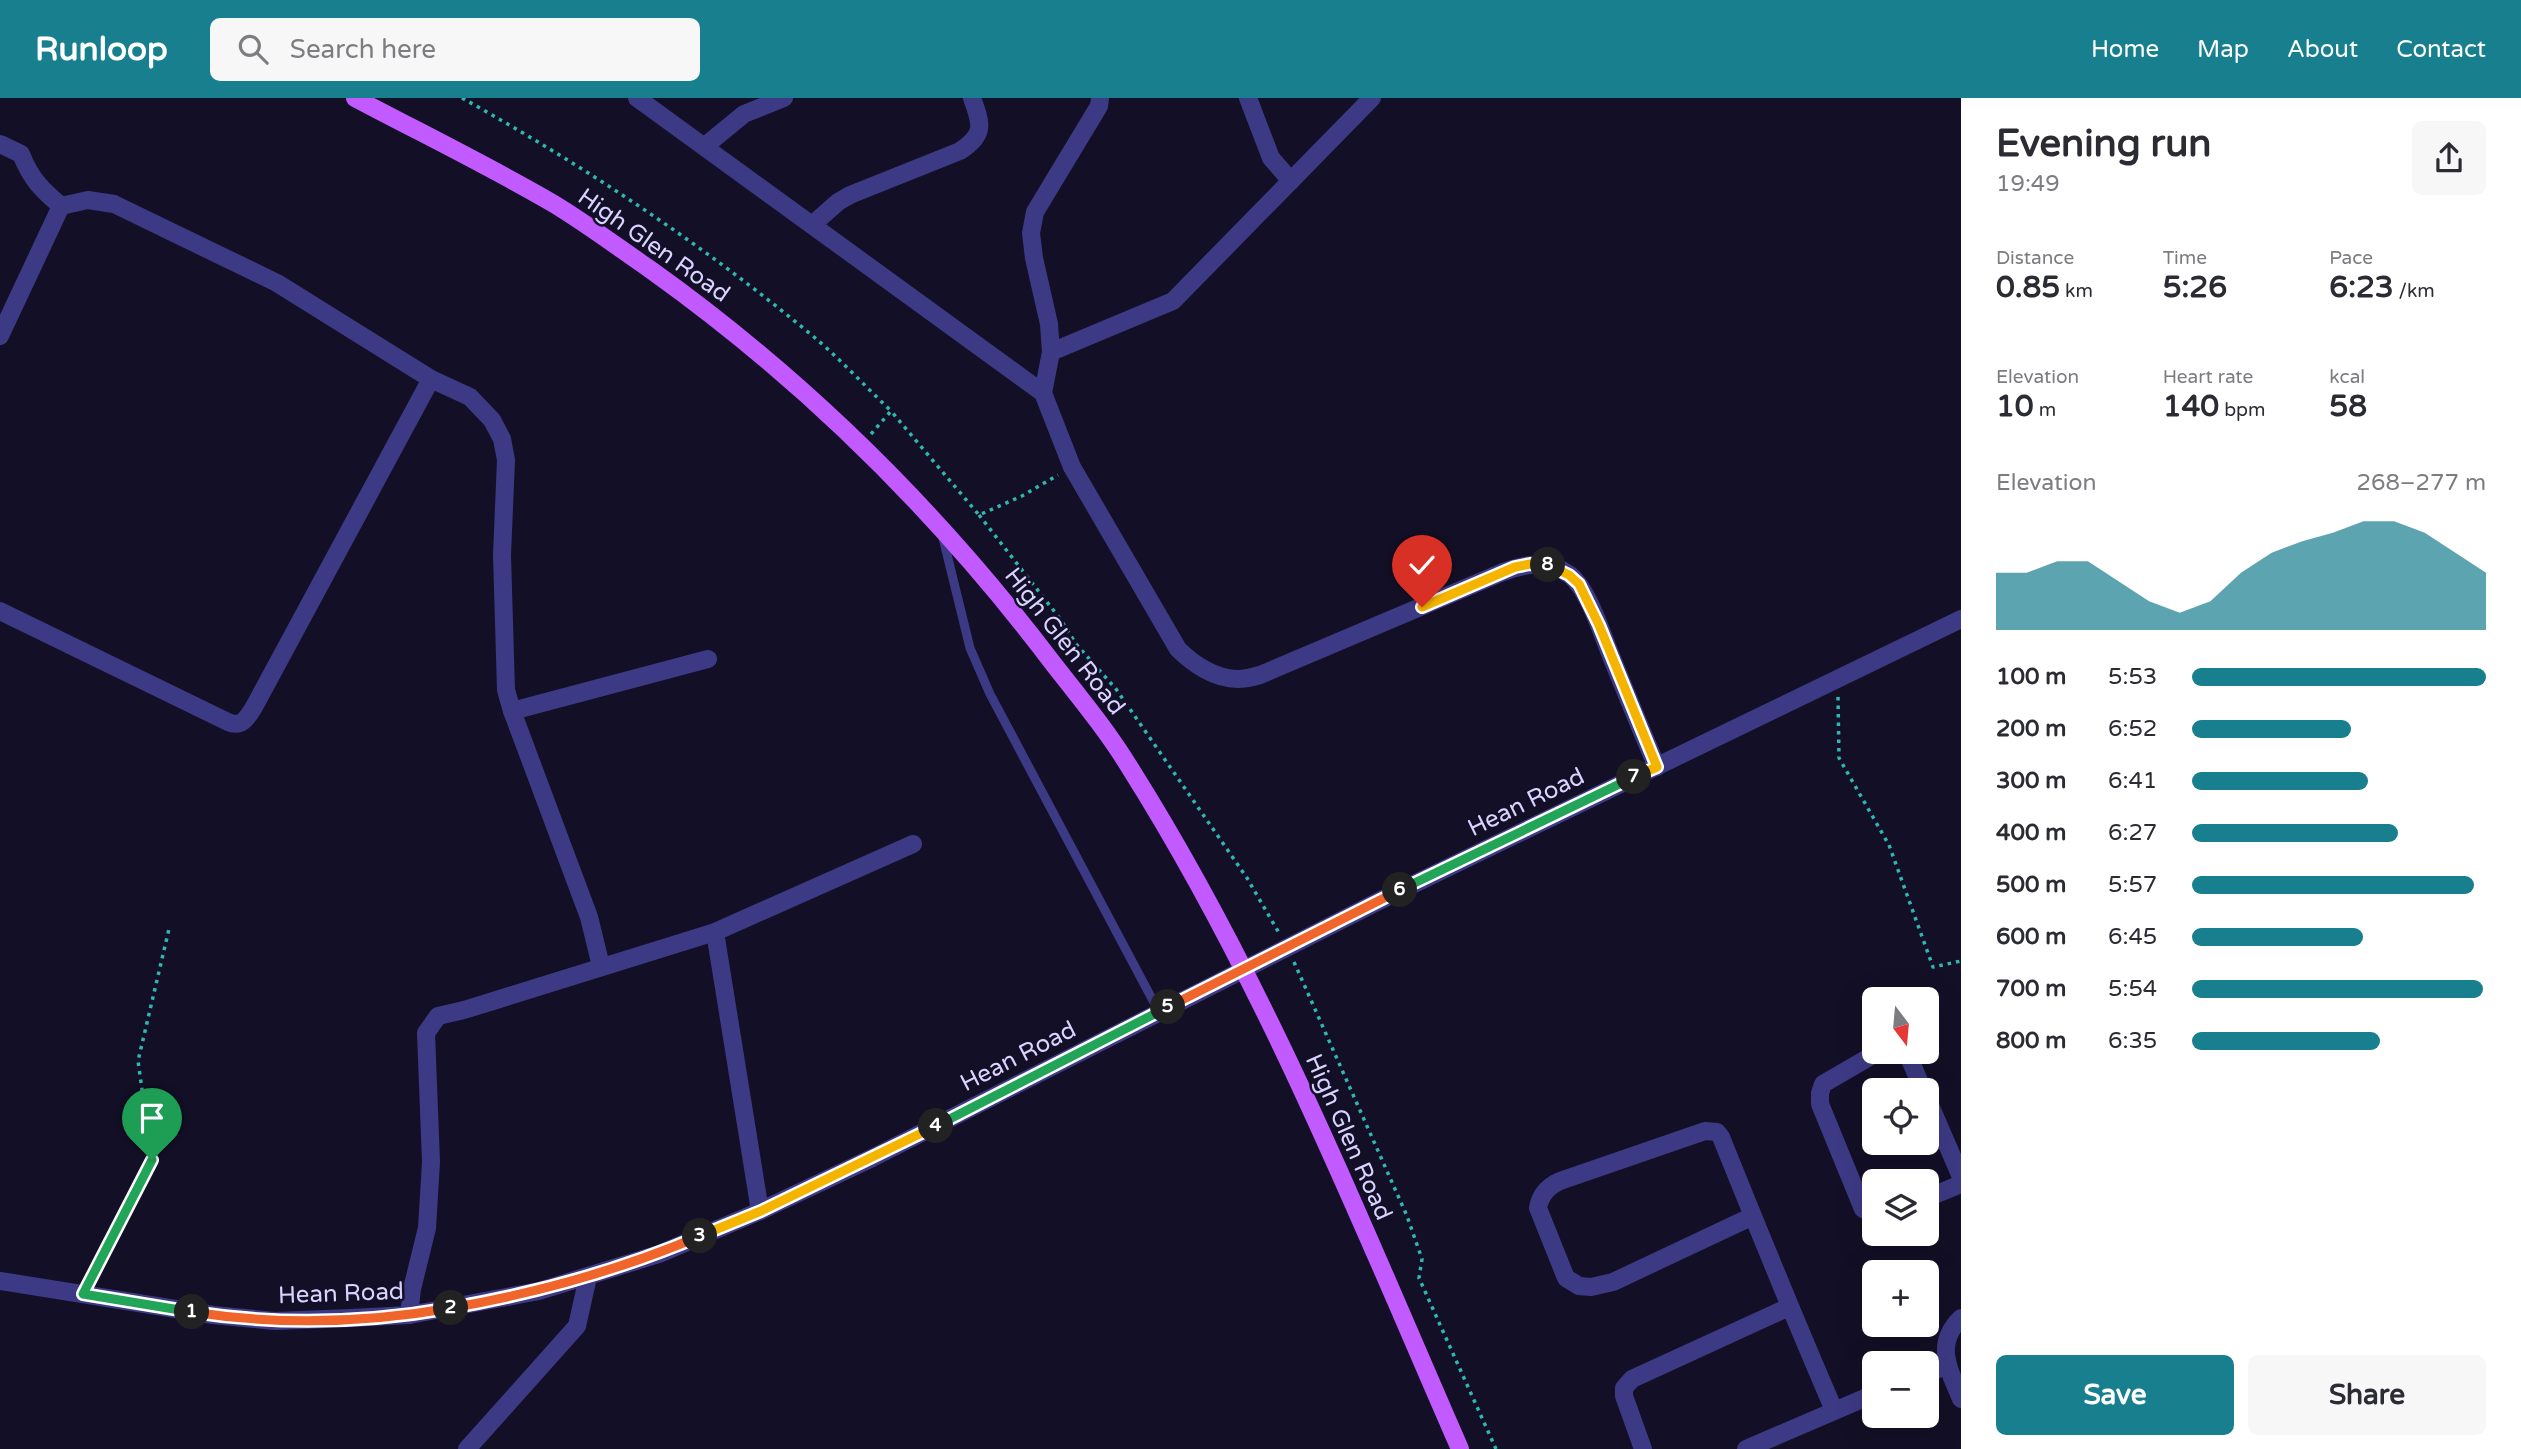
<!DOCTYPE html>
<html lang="en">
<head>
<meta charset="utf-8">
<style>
  body { margin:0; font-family:"Varela Round",sans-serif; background:#f7f7f7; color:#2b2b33; height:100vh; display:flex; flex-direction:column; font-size:26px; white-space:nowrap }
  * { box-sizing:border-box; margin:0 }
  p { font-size:23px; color:#7c7c81 }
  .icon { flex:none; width:38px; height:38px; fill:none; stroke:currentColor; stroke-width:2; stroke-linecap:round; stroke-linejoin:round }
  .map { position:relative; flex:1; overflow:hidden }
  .side { display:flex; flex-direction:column; background:#fff; width:560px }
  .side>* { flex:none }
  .needle { width:46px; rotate:164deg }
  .buttons { position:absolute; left:1862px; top:889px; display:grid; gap:14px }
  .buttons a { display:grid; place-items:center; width:77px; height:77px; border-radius:10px; background:#fff; box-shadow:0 7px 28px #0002; font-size:35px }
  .pin { position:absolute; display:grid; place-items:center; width:60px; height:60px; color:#fff; margin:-72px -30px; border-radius:50% 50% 50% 0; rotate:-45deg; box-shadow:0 0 7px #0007 }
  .pin .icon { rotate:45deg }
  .km { position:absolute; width:35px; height:35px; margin:-18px; border-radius:50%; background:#222; color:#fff; font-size:19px; line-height:35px; text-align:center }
  .round { display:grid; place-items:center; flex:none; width:74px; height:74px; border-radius:10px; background:#f7f7f7 }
  .summary { display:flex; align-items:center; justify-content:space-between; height:119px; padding:0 35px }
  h1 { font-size:38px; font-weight:700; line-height:52px }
  .metrics { display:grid; grid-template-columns:repeat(3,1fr); gap:10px; height:119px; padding:7px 35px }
  .metrics div { display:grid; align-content:center }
  .metrics b { font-size:30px; font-weight:700 }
  .metrics small { font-size:19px; font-weight:400 }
  .metrics p { font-size:19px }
  .chart { height:196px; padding:14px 35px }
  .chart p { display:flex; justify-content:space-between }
  .chart svg { width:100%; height:126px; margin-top:7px; fill:#187f8f; opacity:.7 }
  .action { display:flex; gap:14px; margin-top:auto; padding:14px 35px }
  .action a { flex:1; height:80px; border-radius:10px; background:#187f8f; color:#fff; font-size:28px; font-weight:700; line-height:80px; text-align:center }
  .action a+a { background:#f7f7f7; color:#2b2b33 }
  ul { padding:0 35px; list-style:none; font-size:23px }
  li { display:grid; grid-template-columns:112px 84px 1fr; align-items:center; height:52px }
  li i { height:18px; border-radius:9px; background:#187f8f }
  header { display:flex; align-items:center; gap:42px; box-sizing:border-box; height:98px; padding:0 35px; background:#187f8f; color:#fff }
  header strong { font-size:33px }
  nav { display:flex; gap:38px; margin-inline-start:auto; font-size:24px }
  .search { width:490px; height:63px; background:#f7f7f7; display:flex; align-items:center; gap:18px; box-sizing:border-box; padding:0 24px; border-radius:10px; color:#7c7c81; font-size:26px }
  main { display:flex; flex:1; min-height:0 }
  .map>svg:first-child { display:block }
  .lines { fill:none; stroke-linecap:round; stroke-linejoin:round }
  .path { stroke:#2fb8b0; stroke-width:3.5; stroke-dasharray:3.5 5; stroke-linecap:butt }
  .service { stroke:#3d3a85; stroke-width:9 }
  .minor { stroke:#3d3a85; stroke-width:18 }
  .tertiary { stroke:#3d3a85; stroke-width:18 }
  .primary { stroke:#c25bff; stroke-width:18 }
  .split-1-casing { stroke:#fff; stroke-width:14 }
  .split-2-casing { stroke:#fff; stroke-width:14 }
  .split-3-casing { stroke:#fff; stroke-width:14 }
  .split-4-casing { stroke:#fff; stroke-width:14 }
  .split-5-casing { stroke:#fff; stroke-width:14 }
  .split-6-casing { stroke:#fff; stroke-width:14 }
  .split-7-casing { stroke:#fff; stroke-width:14 }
  .split-8-casing { stroke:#fff; stroke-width:14 }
  .split-9-casing { stroke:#fff; stroke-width:14 }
  .split-1 { stroke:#22a559; stroke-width:9 }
  .split-2 { stroke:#f0652b; stroke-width:9 }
  .split-3 { stroke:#f0652b; stroke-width:9 }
  .split-4 { stroke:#f5b400; stroke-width:9 }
  .split-5 { stroke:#22a559; stroke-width:9 }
  .split-6 { stroke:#f0652b; stroke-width:9 }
  .split-7 { stroke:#22a559; stroke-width:9 }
  .split-8 { stroke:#f5b400; stroke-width:9 }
  .split-9 { stroke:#f5b400; stroke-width:9 }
  .labels { text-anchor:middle; stroke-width:5; stroke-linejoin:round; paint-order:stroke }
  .street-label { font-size:24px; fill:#d9d4ff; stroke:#130f26 }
</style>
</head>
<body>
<header>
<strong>Runloop</strong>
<div class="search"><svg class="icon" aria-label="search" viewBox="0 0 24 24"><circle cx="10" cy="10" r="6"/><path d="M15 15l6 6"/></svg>Search here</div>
<nav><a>Home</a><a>Map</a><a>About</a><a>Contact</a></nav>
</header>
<main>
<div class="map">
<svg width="1961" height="1351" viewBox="0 0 1961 1351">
  <rect width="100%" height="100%" fill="#130f26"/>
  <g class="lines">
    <g class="path">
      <path d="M462,0C586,69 705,148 814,239C841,262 865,288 891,313"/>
      <polyline points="871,336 891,313 979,417 1022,398 1058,377"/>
      <polyline points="979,417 1061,522 1076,546 1116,591 1247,780 1279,835"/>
      <polyline points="1838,599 1839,660 1889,747 1933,869 1961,863"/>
      <polyline points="1294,864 1407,1118 1422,1161 1419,1180 1496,1351"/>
      <polyline points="91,1182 152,1062 138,963 169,831"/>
    </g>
    <polyline class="service" points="943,440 970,550 990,596 1159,914"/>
    <g class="minor">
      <path d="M637,0L1043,295L1072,369L1178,551C1193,566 1215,581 1238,581C1245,581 1253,579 1260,577L1503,474C1525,466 1549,461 1570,477C1588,491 1602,536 1611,558C1626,595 1641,632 1657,669"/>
      <polyline points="1248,0 1271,60 1291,83"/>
      <path d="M0,46L21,56C31,81 41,91 61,108L88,102L114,106L277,185L431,281L470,299L492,322L502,341L506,362L502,457L506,592L512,613L589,819L601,868"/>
      <polyline points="705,48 744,16 784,0"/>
      <path d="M812,127L838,104L850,97L960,53C985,36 982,27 972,0"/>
      <polyline points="0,238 61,108"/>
      <polyline points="1051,254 1173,203 1372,0"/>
      <polyline points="1043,295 1051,254 1049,226 1034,160 1031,135 1035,114 1099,8 1100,0"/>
      <path d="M0,513L228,624C242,630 247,620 254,609L431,281"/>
      <polyline points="512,613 708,561"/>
      <polyline points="715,834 760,1113"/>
      <polyline points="1904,954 1908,957 1923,992"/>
      <polyline points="1927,1000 1961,1079"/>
      <polyline points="1927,1100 1961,1086"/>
      <polyline points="1874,1116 1863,1111 1820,1006 1820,995 1823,986 1878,954"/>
      <path d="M1753,1118L1613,1184L1591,1189L1579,1188L1566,1180L1538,1110C1540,1097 1549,1088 1560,1083L1705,1033L1717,1034L1721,1039C1758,1131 1795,1222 1834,1312"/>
      <polyline points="409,1217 412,1191 427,1130 431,1064 426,935 438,918 464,912 715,834 913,746"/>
      <path d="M1961,1220C1934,1246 1949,1272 1961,1301"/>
      <polyline points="1927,1275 1947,1268"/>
      <polyline points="467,1351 577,1228 588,1179"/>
      <polyline points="1643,1351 1624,1298 1624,1290 1632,1281 1789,1209"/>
      <polyline points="1746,1351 1874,1296"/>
    </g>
    <polyline class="tertiary" points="0,1183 213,1217 275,1223 351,1220 409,1217 539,1193 659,1156 760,1113 872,1060 1381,802 1961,521"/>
    <path class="primary" d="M355,0C421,35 489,68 554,106C587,126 619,150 651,172C805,282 941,417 1055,568C1081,601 1108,634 1130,670C1265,884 1359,1120 1460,1351"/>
  </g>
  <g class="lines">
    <defs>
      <polyline id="split-1" points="152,1062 83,1196 192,1214"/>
      <path id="split-2" d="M192,1214C277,1227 366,1225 451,1210"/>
      <path id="split-3" d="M451,1210C537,1195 620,1172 700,1138"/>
      <polyline id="split-4" points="700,1138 761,1113 936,1028"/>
      <polyline id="split-5" points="936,1028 1168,909"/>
      <polyline id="split-6" points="1168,909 1400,792"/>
      <polyline id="split-7" points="1400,792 1634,679"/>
      <polyline id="split-8" points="1548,467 1569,477 1579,486 1599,527 1657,669 1634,679"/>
      <polyline id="split-9" points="1422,509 1515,469 1530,466 1548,467"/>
    </defs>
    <use href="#split-1" class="split-1-casing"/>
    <use href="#split-2" class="split-2-casing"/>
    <use href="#split-3" class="split-3-casing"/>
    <use href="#split-4" class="split-4-casing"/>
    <use href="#split-5" class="split-5-casing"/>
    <use href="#split-6" class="split-6-casing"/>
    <use href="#split-7" class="split-7-casing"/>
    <use href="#split-8" class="split-8-casing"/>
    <use href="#split-9" class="split-9-casing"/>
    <use href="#split-1" class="split-1"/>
    <use href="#split-2" class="split-2"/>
    <use href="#split-3" class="split-3"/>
    <use href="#split-4" class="split-4"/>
    <use href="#split-5" class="split-5"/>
    <use href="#split-6" class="split-6"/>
    <use href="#split-7" class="split-7"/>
    <use href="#split-8" class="split-8"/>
    <use href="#split-9" class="split-9"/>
  </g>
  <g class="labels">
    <g class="street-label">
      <text transform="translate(654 147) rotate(35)" y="8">High Glen Road</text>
      <text transform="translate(1065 543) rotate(52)" y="8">High Glen Road</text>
      <text transform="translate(1526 704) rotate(-26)" y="8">Hean Road</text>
      <text transform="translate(1018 958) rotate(-27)" y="8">Hean Road</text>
      <text transform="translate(1349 1039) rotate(66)" y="8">High Glen Road</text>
      <text transform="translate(341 1195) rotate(-2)" y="8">Hean Road</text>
    </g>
  </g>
</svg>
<div class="buttons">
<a><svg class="needle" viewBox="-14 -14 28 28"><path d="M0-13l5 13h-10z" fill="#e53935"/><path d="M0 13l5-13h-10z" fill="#7c7c81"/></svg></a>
<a><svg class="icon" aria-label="locate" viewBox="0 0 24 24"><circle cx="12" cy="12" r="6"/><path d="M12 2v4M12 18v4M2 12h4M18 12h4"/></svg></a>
<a><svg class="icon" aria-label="layers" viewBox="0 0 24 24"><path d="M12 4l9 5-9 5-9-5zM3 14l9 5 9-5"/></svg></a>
<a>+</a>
<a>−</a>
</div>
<div class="pin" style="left:152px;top:1062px;background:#1e9e55"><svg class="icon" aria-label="arrive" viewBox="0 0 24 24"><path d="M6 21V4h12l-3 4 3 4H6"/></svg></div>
<div class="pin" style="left:1422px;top:509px;background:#d93025"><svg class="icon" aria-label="check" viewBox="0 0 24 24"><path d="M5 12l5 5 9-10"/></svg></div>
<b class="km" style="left:192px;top:1214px">1</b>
<b class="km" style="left:451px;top:1210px">2</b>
<b class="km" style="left:700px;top:1138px">3</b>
<b class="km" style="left:936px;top:1028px">4</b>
<b class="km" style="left:1168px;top:909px">5</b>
<b class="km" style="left:1400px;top:792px">6</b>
<b class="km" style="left:1634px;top:679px">7</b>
<b class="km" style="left:1548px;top:467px">8</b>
</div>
<section class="side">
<div class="summary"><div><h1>Evening run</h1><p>19:49</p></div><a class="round"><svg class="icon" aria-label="share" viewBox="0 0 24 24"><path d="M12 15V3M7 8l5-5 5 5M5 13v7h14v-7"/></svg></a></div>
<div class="metrics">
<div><p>Distance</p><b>0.85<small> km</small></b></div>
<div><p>Time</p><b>5:26</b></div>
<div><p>Pace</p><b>6:23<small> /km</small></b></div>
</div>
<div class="metrics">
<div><p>Elevation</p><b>10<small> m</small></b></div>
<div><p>Heart rate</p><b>140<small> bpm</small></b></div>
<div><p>kcal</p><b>58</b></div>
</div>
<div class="chart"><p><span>Elevation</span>268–277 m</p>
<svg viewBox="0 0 160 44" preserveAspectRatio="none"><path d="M0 44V24L10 24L20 20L30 20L40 27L50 34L60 38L70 34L80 24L90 17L100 13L110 10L120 6L130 6L140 10L150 17L160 24V44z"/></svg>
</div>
<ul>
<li><b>100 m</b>5:53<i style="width:100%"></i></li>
<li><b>200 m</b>6:52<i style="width:54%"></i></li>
<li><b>300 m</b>6:41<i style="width:60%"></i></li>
<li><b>400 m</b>6:27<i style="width:70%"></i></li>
<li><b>500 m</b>5:57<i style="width:96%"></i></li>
<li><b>600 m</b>6:45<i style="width:58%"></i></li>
<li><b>700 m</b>5:54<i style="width:99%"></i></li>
<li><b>800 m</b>6:35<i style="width:64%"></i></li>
</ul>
<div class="action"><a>Save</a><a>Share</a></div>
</section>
</main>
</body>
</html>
